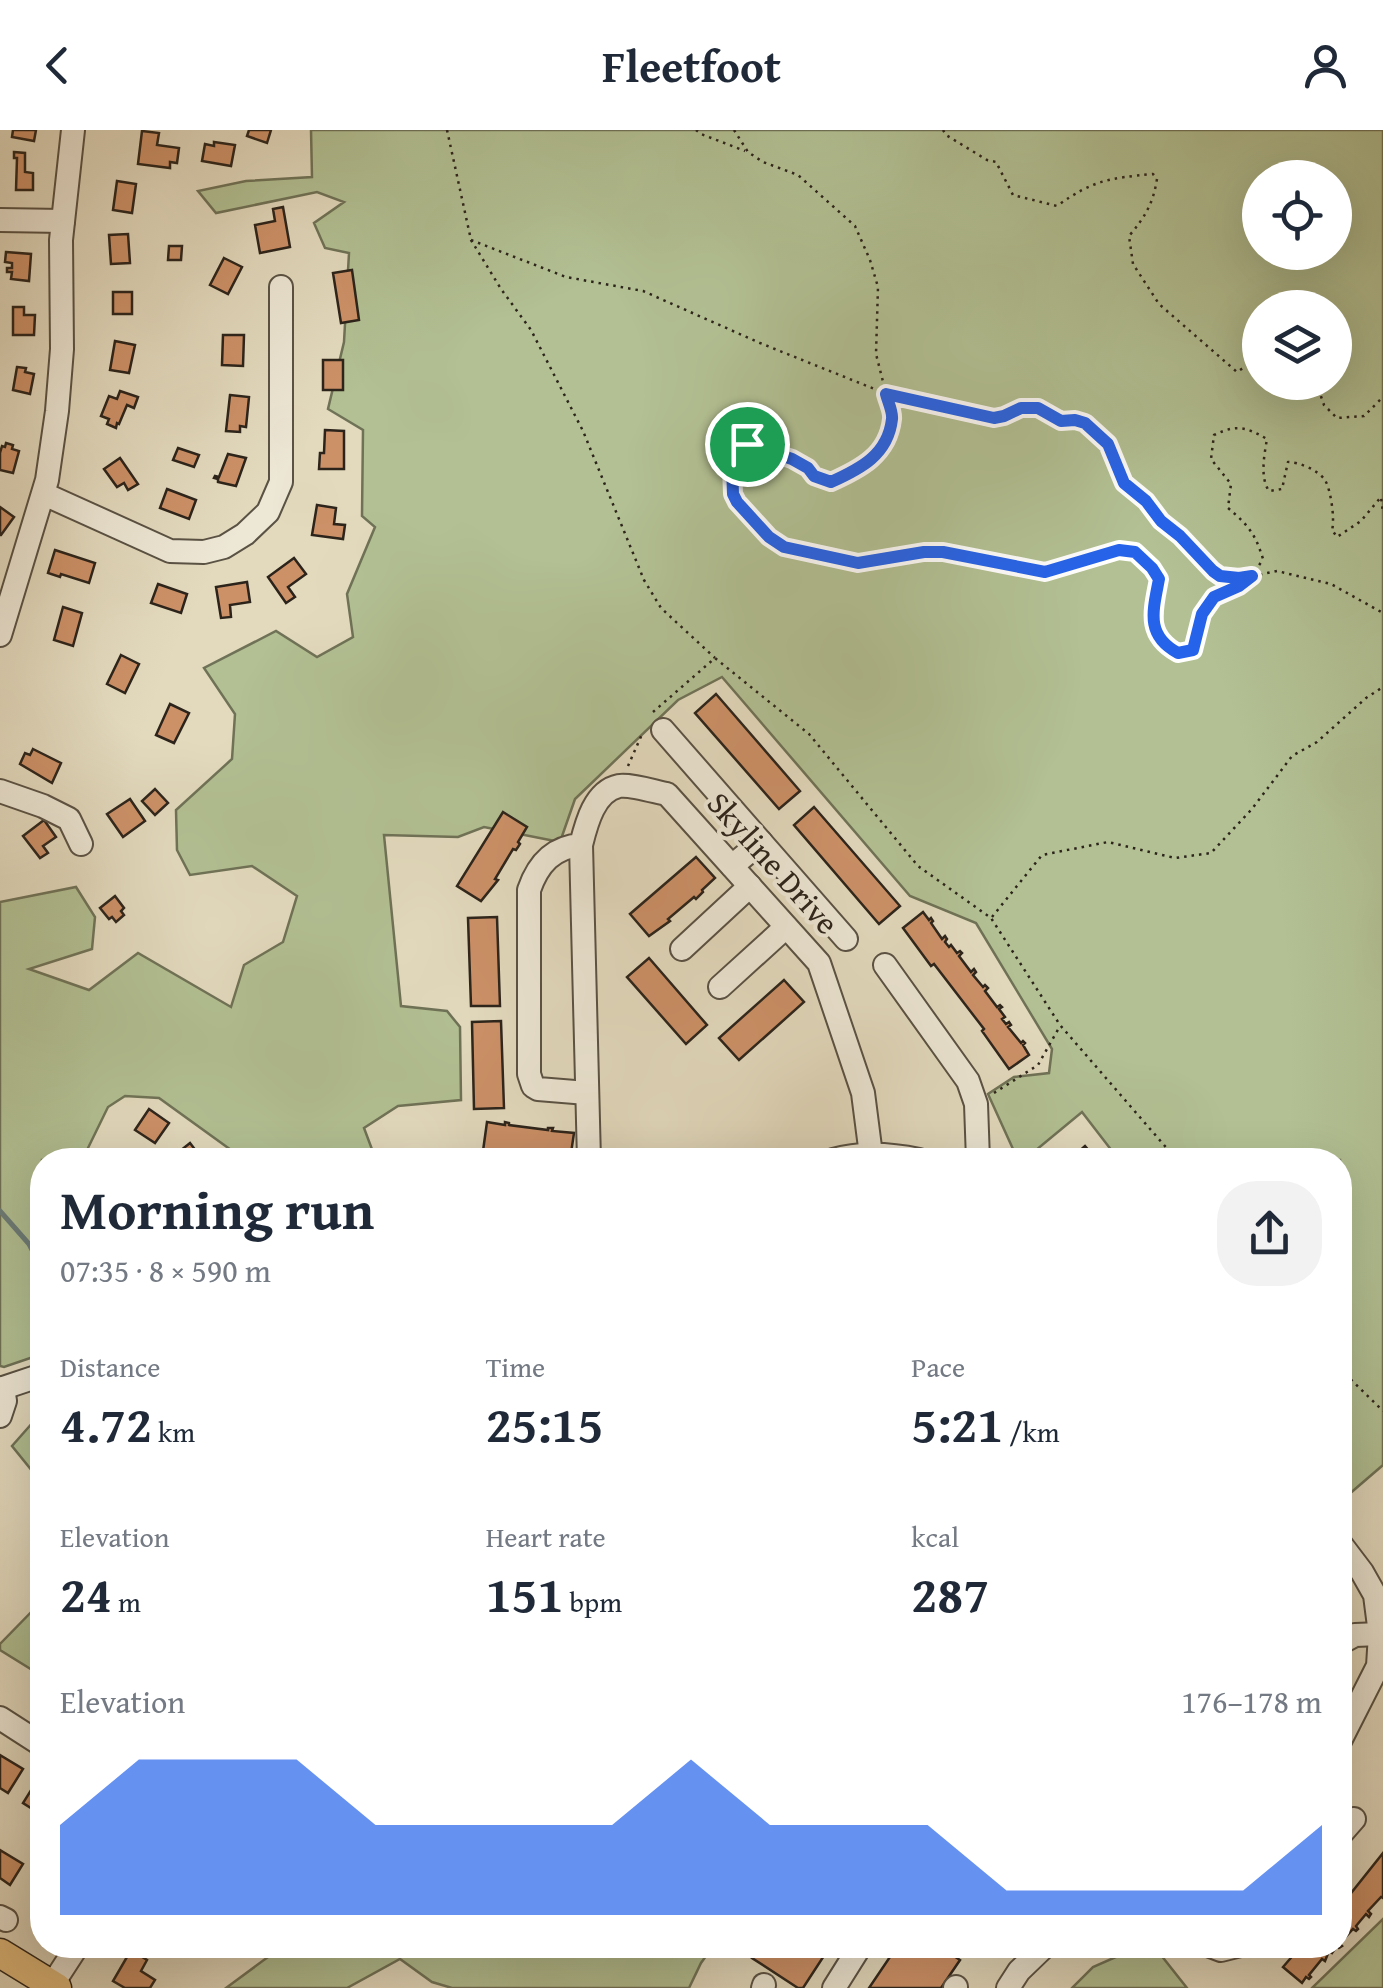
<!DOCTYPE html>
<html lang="en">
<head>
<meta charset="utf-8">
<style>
  body { margin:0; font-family:"Gentium Book Plus",serif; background:#f2f2f3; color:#1f2937; height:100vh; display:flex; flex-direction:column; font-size:38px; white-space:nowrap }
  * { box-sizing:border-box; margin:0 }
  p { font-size:32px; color:#747a83 }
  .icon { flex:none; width:55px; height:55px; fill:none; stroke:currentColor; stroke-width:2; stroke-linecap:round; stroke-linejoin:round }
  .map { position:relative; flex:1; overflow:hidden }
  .sheet { position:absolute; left:30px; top:1018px; width:1322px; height:810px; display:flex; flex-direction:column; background:#fff; border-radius:40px; box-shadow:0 10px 40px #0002 }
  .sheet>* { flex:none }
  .buttons { position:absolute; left:1242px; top:30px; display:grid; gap:20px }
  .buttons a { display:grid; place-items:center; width:110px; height:110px; border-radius:50%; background:#fff; box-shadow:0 10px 40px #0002; font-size:50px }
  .pin { position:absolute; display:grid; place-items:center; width:85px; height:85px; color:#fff; margin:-42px; border:5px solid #fff; border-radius:50%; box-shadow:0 2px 10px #0007 }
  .round { display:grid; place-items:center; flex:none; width:105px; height:105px; border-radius:40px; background:#f2f2f3 }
  .overview { display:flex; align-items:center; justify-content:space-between; height:170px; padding:0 30px }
  h1 { font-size:55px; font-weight:700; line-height:75px }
  .metrics { display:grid; grid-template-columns:repeat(3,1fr); gap:15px; height:170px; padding:10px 30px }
  .metrics div { display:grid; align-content:center }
  .metrics b { font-size:50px; font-weight:700 }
  .metrics small { font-size:28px; font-weight:400 }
  .metrics p { font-size:28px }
  .chart { height:280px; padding:20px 30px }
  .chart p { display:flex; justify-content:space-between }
  .chart svg { width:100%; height:180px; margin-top:10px; fill:#2563eb; opacity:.7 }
  header { display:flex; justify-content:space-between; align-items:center; height:130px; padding:0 30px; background:#fff; font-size:45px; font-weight:700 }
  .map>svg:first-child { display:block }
  .green { fill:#b2c093; stroke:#6f7257; stroke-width:2.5; fill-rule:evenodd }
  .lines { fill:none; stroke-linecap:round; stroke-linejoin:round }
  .stream { stroke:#6c7d7a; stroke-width:5 }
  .building { fill:#cd9168; stroke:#2c241b; stroke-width:2.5 }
  .minor-casing { stroke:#5a5244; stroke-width:26 }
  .major-casing { stroke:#2c241b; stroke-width:31 }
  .path { stroke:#2c241b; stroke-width:2.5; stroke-dasharray:2.5 5; stroke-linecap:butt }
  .minor { stroke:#ede7d5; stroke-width:22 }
  .major { stroke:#e2bd7f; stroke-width:28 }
  .route-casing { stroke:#fff; stroke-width:20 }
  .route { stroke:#2563eb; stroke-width:12 }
  .labels { text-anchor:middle; stroke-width:8; stroke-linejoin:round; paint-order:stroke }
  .street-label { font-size:32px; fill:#2c241b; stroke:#ede7d5 }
</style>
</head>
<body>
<header><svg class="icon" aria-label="back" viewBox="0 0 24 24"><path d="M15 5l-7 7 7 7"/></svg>Fleetfoot<svg class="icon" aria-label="person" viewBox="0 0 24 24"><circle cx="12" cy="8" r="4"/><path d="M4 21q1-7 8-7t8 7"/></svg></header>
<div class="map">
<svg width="1383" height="1858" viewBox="0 0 1383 1858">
  <rect width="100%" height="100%" fill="#e3dabe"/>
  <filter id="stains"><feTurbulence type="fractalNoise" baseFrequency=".002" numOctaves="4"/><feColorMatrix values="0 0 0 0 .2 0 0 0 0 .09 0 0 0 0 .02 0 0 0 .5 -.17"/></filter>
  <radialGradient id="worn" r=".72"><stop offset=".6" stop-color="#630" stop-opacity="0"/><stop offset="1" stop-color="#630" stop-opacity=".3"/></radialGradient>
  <g class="green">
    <path d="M311,0H1383V1335L1340,1372V1030H1119L1082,982L1024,1030H1018L988,964L1014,947L1049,943L1052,919L976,793L910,766L722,547L678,570L575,669L560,712L484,697L458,707L384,705L401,876L447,881L460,897L461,970L398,976L364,998L376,1030H241L231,1020L159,968L125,966L108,977L87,1020L86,1030H42V1224L4,1237L0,1236V772L76,757L95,787L92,819L29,839L89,860L138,823L231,877L244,835L283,812L297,766L252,736L190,745L177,720L176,680L232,629L235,584L204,538L276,501L317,527L353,507L347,464L375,397L362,386L363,300L328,279L344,212L349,123L325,118L314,93L344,72L317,62L216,83L198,61L246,51L312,47ZM1260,48H1335V122H1260ZM1260,178H1335V252H1260Z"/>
    <polygon points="42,1282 42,1359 37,1347 12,1316"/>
    <polygon points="42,1471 42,1546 0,1520 0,1514"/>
    <polygon points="1383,1789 1383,1858 1312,1858"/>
    <polygon points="273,1815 714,1815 701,1833 689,1858 452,1858 432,1852 400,1829 347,1858 226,1858 272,1824"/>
    <polygon points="1143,1815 1153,1815 1187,1858 1072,1858 1093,1837"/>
  </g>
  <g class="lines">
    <polyline class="stream" points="0,1081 29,1114 42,1139"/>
  </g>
  <g class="building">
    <polygon points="13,0 36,0 34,11 12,7"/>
    <polygon points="249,0 271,0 267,13 247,6"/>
    <polygon points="142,1 159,3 157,15 179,18 177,33 170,32 170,38 138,34"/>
    <polygon points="214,12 235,15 231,36 202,31 205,14 214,16"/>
    <polygon points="14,22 25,23 25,42 33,43 33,60 16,60 17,28 14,28"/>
    <polygon points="117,51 136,54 132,83 113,80"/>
    <polygon points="283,77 290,117 260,123 255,95 275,91 273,79"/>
    <polygon points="128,104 130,133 111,134 109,105"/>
    <polygon points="169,116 182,116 181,130 168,130"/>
    <polygon points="6,122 31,124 29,151 11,149 12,142 7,142 7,138 12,138 12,133 5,132"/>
    <polygon points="224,128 242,137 228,164 210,155"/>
    <polygon points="352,140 359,190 341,193 333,143"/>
    <rect x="113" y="162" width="19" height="22"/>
    <polygon points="13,177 24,177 24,185 35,185 34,205 13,205"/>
    <polygon points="223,205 244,205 243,236 222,235"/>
    <polygon points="115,211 135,215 129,243 110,240"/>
    <rect x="323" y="230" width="20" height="30"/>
    <polygon points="17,237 26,238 25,242 34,244 30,264 13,260"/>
    <polygon points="120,261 138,267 134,278 127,275 119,294 117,293 116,298 107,294 109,289 101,286 109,266 117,269"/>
    <polygon points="230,265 249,267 246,297 240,296 240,302 226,301"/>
    <polygon points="325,300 344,301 344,339 319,339 320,323 324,323"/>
    <polygon points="6,313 13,315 12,319 19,321 13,343 0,340 0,323 2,316 5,317"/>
    <polygon points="178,318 199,325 194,337 173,330"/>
    <polygon points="228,324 246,328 236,356 218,352 218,349 214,348 215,346 219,347"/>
    <polygon points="120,328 138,354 128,360 124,353 117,357 104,339"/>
    <polygon points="167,359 196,370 189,389 160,378"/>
    <polygon points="317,375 336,378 334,394 345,395 343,409 312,405"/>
    <polygon points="0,377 14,387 1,405 0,405"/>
    <polygon points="55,420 95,433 89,453 61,444 60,447 48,443"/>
    <polygon points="294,428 306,444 288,457 295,467 286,473 268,447"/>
    <polygon points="247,452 250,472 230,475 231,487 221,488 216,457"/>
    <polygon points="158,454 187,464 181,483 151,473"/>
    <polygon points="63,477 82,483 73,516 54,510"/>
    <polygon points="121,525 139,534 125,563 107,554"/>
    <polygon points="716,564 800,661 779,679 695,583"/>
    <polygon points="170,574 189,583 174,613 156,605"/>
    <polygon points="33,619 61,633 52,653 20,634 25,623 30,625"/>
    <polygon points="155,659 168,673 155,685 142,671"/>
    <polygon points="130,669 145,691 123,707 107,684"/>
    <polygon points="814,677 900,776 879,794 794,695"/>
    <polygon points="503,682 527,697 518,712 520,714 516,720 513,719 495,749 498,750 481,771 457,756"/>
    <polygon points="44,690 56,707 43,716 48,723 40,728 23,706"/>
    <polygon points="696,727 715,748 702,760 703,762 696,769 694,767 668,789 670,791 649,806 630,784"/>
    <polygon points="115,766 124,778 121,781 124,785 116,792 112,787 109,789 100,778"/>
    <polygon points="923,782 929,790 931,788 933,791 931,793 942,809 945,806 947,809 945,812 949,817 951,815 957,823 960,821 962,823 959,826 971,842 974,839 976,842 973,845 983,857 985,855 988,858 985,861 997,877 1000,875 1002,877 999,879 1005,887 1002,889 1006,894 1009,892 1011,895 1008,897 1021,913 1023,911 1025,913 1023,915 1029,925 1009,939 982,901 984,899 934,834 931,836 903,798"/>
    <polygon points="497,787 500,876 471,876 468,788"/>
    <polygon points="649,828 707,895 686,914 627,847"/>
    <polygon points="784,850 804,872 739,930 719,908"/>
    <polygon points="501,891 504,978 474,979 472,892"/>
    <polygon points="149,979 169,993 155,1013 135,1000"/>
    <polygon points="487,992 505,995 505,992 509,993 509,995 548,1000 548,998 553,998 552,1001 574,1003 570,1030 552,1030 483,1021"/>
    <polygon points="190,1013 203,1030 179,1030 175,1025"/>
    <polygon points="1085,1016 1091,1023 1093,1021 1095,1023 1093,1025 1097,1030 1069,1030"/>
    <polygon points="0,1625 23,1639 8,1663 0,1658"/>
    <polygon points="38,1649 42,1652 42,1685 23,1673"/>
    <polygon points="0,1720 23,1734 10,1755 0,1748"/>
    <polygon points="1383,1723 1383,1768 1381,1767 1368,1781 1371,1784 1369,1787 1366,1784 1356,1796 1358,1799 1356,1801 1353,1799 1340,1813 1340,1777"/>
    <polygon points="1340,1814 1342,1816 1339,1818 1337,1816 1332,1823 1329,1821 1325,1831 1322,1829 1309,1845 1311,1847 1309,1849 1306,1847 1302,1853 1283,1837 1302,1815"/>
    <polygon points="760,1815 831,1815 803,1858 798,1858 752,1828"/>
    <polygon points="898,1815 937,1815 960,1830 941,1858 869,1858"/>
    <polygon points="131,1820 147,1830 141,1841 155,1850 150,1858 125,1858 113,1851"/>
  </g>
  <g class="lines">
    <defs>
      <g id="minor">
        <polyline points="0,90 63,91"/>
        <polyline points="44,364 170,421 204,422 224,417 245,404 268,382 281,352 281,157"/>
        <polyline points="0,505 47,350 57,281 62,219 61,110 73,0"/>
        <polyline points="663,600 761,712 732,736"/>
        <polyline points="0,661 43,676 69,689 81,714"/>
        <polyline points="761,712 846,809"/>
        <polyline points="581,715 589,1030"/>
        <polyline points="682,819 750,756"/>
        <polyline points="885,835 968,951 976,974 978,1030"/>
        <polyline points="720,857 786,797"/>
        <path d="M587,963L538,959L533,956L529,944V760C538,734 553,717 581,715C586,695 594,661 619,656C630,654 656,662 667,664L819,833L863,963L871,1025"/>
        <path d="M833,1030C861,1022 891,1024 919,1030"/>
        <polyline points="3,1258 42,1245"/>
        <polyline points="0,1286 5,1271 3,1258"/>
        <polyline points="1340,1413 1362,1442 1375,1465 1380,1504 1378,1536 1340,1611"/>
        <polyline points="1340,1513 1355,1505 1380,1504"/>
        <polyline points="0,1588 42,1615"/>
        <polyline points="1340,1705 1354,1689"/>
        <polyline points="0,1787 6,1790"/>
        <polyline points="1208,1815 1221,1820 1241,1815"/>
        <polyline points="52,1855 78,1815"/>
        <polyline points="763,1858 764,1855"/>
        <polyline points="834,1858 861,1815"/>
        <polyline points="955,1858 956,1857"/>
        <polyline points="1008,1858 1019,1841 1046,1815"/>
      </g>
      <polyline id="major" points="0,1823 57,1858"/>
    </defs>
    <use href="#minor" class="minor-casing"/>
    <use href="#major" class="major-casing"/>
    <g class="path">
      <polyline points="447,0 471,110 501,159 531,200 583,301 644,450 661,478 715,528"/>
      <polyline points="696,0 701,4 745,21"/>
      <path d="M734,0L748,22L763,32L798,45L855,96L870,130L878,157L876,224L892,287L883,314L865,336L831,352L814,346L808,338L792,329L747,314L740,319L732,336L733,364L737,372L769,407L784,417L858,433L924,422H943L1045,443L1119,419L1135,422L1152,438L1159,449C1153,481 1145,505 1178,523L1193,519C1202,503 1199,481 1214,468C1215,466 1226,462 1228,461C1246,454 1254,444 1263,429C1255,403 1248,395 1228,378L1231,354L1211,329L1214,305C1237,294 1246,297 1267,309C1264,326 1260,348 1269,361L1282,359L1288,332C1299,332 1318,340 1325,350C1331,360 1335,390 1332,400L1337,407L1361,391L1381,367L1383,383"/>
      <path d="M943,0L946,5L987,30L996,32L1013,65L1057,76C1093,50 1110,48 1153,44L1157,49C1153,74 1145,87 1129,106L1133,134L1159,174L1237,242L1260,227"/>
      <polyline points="471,110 566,147 643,161 760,213 887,264 994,289 1004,286 1021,278 1037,278 1061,291 1075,290 1085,293 1108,314 1124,353 1146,371 1161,391 1180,406 1220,446 1239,449 1277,441 1331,454 1383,483"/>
      <polyline points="1316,252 1324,275 1337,288 1364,286 1383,267"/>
      <polyline points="653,582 715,528 809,604 918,736 991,788 1060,895 1177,1030"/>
      <polyline points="628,636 643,602"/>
      <polyline points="992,787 1042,725 1108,712 1175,728 1211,723 1252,679 1292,626 1317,612 1366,568 1383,557"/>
      <polyline points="994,963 1038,935 1060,896"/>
      <polyline points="1340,1239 1383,1281"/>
    </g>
    <use href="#minor" class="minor"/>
    <use href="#major" class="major"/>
  </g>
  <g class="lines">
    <defs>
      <path id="route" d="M886,264L994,288L1004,286L1021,278H1038L1061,291L1075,290L1085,293L1108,314L1124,353L1146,371L1161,391L1180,406L1213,441L1220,446L1239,448L1252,446L1239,456L1214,467L1202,484L1193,520L1178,523C1145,505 1153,481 1159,449L1152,438L1135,422L1119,420L1045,442L943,422H924L858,433L784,417L769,407L737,372L733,364L732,336L740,318L747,314L792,329L808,338L814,346L831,352C860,339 888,325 892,289C893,282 888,272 886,264Z"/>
    </defs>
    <use href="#route" class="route-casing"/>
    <use href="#route" class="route"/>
  </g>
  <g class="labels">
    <g class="street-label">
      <text transform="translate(773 733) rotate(48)" y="11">Skyline Drive</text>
    </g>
  </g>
  <rect width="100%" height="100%" filter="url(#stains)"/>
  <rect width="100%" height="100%" fill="url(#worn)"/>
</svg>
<div class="buttons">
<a><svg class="icon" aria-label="locate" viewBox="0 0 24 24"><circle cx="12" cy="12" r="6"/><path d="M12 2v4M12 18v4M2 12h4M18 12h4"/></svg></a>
<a><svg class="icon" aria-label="layers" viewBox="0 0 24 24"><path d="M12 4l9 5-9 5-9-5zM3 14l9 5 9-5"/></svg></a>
</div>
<div class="pin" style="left:747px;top:314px;background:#1e9e55"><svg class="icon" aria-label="arrive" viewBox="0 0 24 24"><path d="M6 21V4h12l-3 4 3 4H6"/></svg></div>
<section class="sheet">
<div class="overview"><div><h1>Morning run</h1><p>07:35 · 8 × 590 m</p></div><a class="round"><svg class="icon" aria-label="share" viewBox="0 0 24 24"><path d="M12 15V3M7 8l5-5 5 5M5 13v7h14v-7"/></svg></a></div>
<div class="metrics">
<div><p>Distance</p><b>4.72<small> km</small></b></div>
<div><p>Time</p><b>25:15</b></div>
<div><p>Pace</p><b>5:21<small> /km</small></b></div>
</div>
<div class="metrics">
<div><p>Elevation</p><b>24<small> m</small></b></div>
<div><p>Heart rate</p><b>151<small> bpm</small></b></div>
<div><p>kcal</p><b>287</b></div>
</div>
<div class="chart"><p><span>Elevation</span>176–178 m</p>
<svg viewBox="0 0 160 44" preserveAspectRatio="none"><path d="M0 44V22L10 6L20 6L30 6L40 22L50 22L60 22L70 22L80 6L90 22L100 22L110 22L120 38L130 38L140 38L150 38L160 22V44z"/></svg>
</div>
</section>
</div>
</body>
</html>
